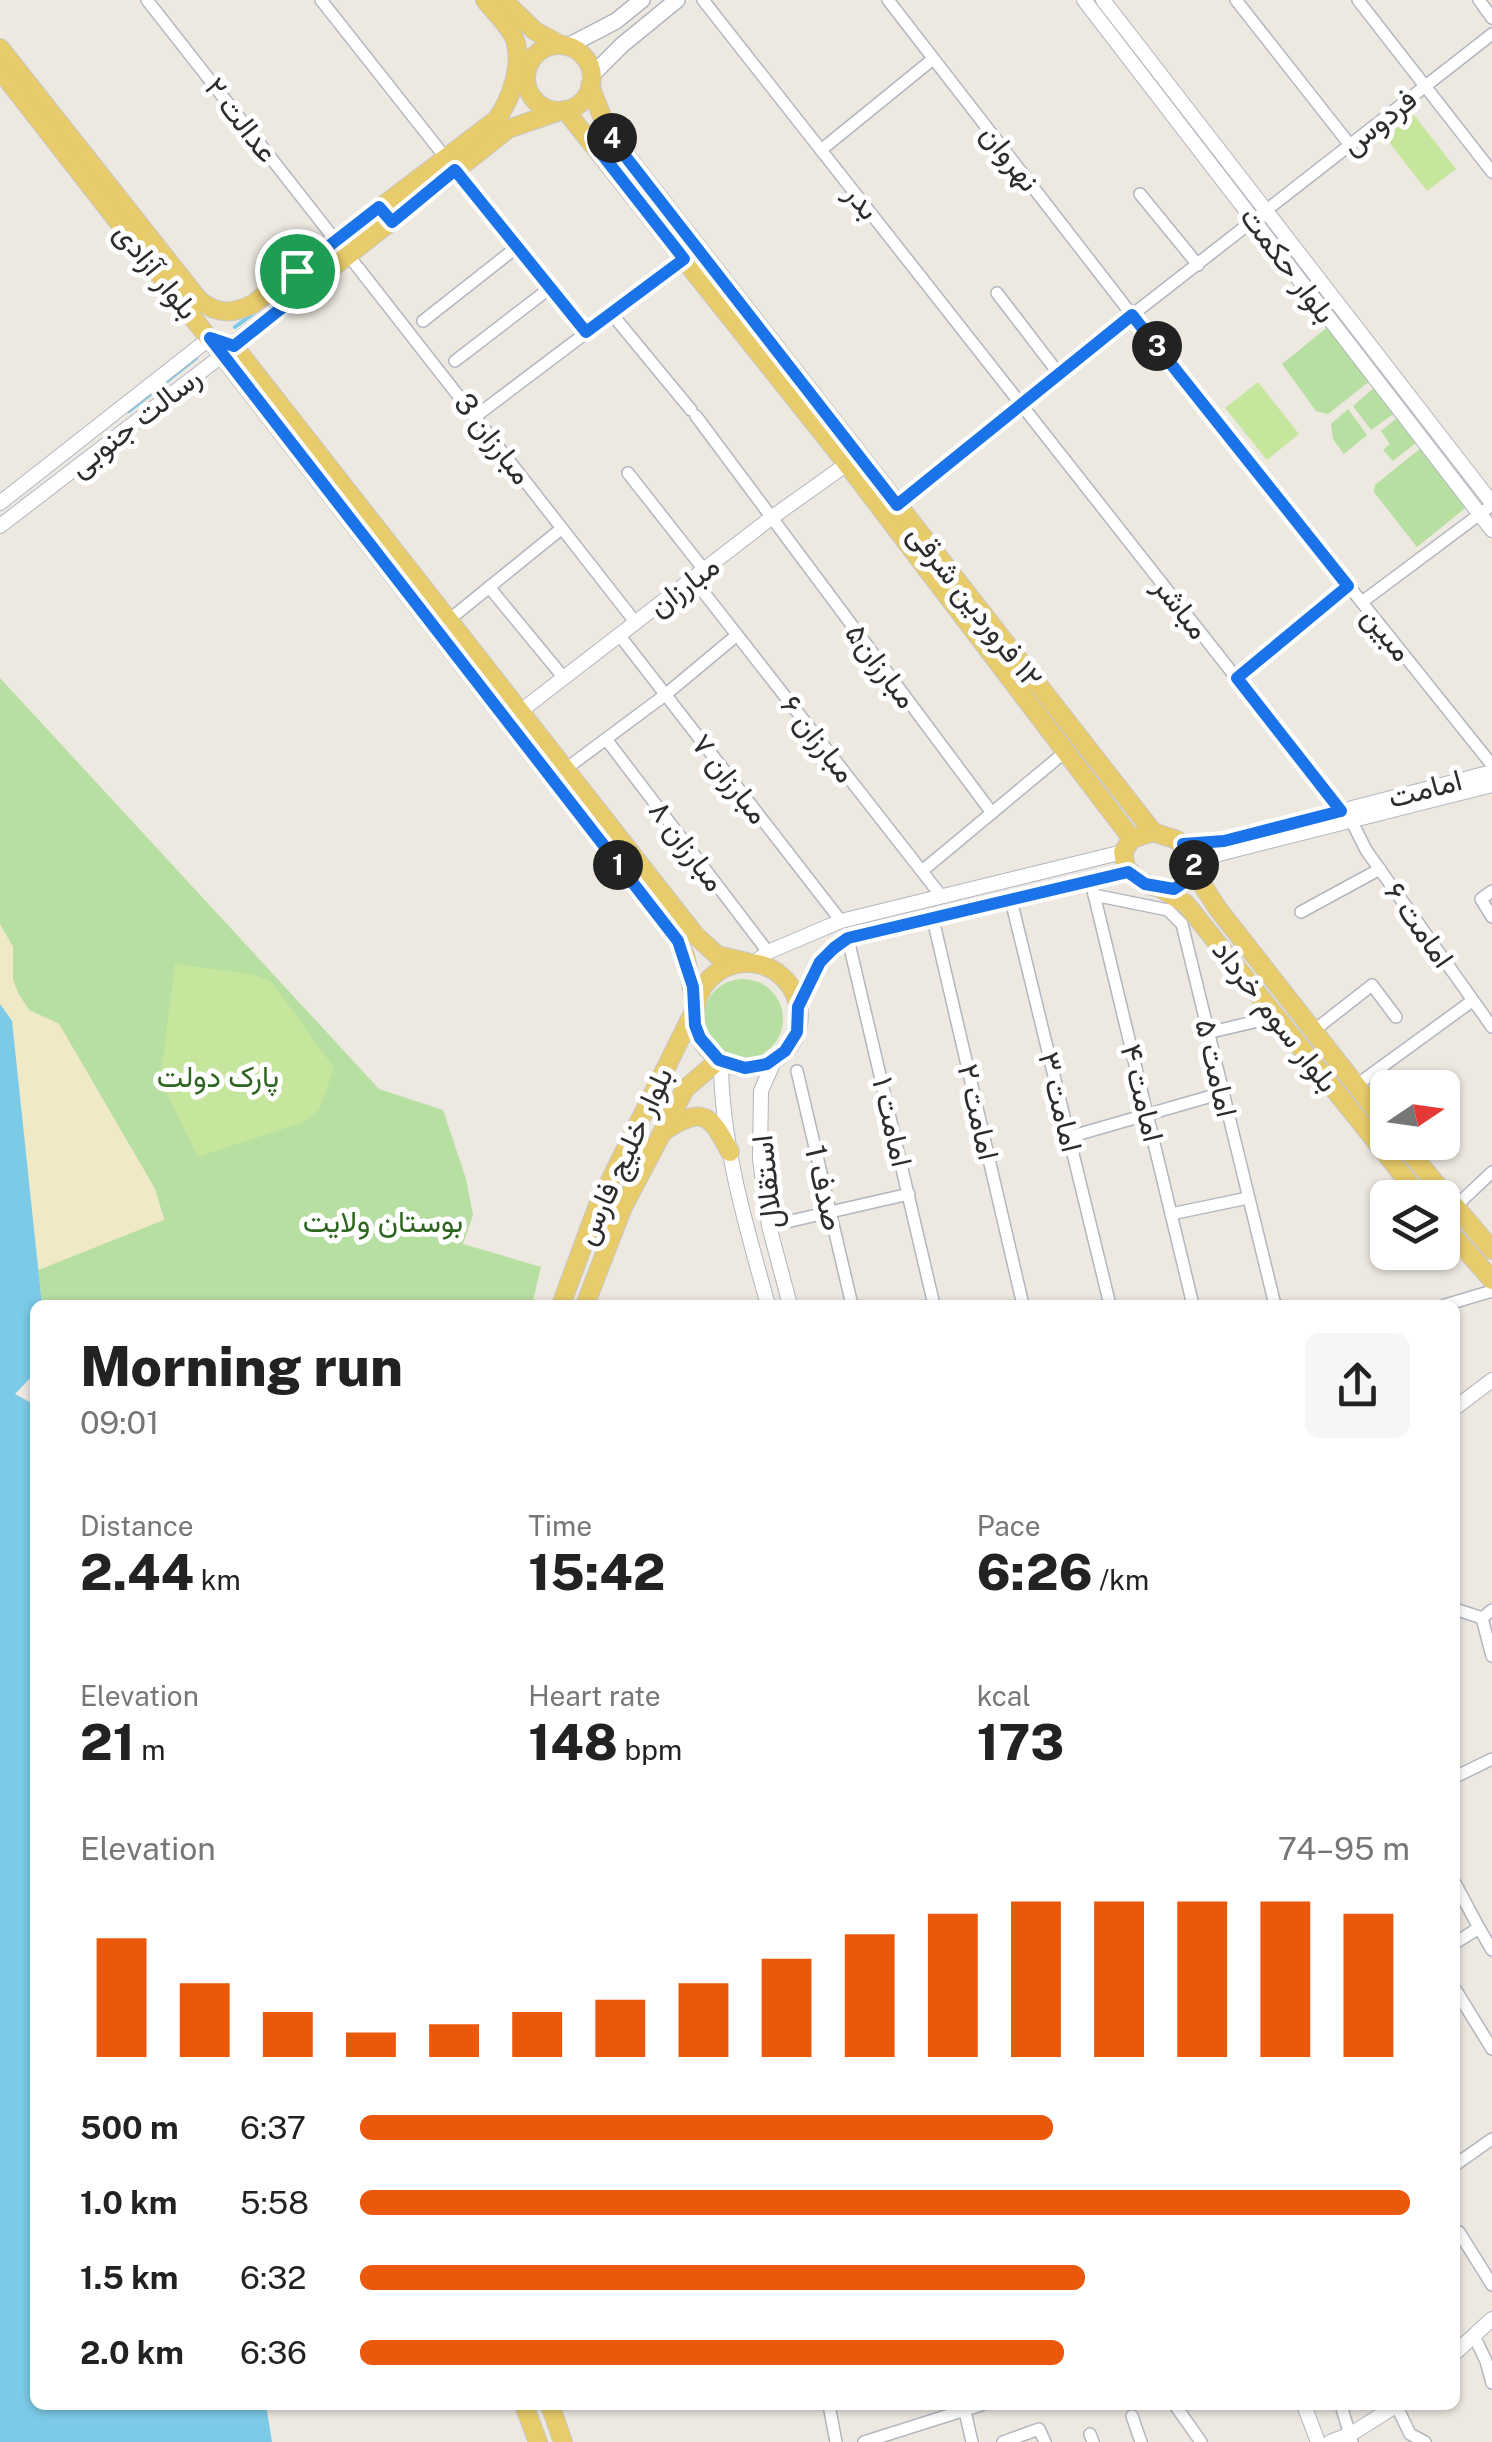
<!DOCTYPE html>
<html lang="en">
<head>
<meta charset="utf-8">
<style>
  body { margin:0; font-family:"Public Sans",Vazirmatn,sans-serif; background:#f6f6f6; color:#222; height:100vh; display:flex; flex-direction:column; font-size:38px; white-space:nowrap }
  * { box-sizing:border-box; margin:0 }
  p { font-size:32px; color:#767676 }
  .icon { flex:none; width:55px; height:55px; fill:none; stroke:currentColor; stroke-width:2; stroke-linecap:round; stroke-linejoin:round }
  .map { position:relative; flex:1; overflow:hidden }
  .side { position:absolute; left:30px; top:1300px; width:1430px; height:1110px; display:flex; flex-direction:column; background:#fff; border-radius:15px; box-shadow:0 2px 8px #0004 }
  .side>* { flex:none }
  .needle { width:65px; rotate:77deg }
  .buttons { position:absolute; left:1370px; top:1070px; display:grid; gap:20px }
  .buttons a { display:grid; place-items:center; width:90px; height:90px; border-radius:15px; background:#fff; box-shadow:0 2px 8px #0004; font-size:50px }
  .pin { position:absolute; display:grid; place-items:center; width:85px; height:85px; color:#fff; margin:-42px; border:5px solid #fff; border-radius:50%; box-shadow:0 2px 10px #0007 }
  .km { position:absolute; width:50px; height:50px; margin:-25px; border-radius:50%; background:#222; color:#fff; font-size:28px; line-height:50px; text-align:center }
  .round { display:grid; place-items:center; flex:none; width:105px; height:105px; border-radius:15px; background:#f6f6f6 }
  .head { display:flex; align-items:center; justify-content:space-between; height:170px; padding:0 50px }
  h1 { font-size:55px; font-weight:800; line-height:75px }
  .stats { display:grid; grid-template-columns:repeat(3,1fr); gap:15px; height:170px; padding:10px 50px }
  .stats div { display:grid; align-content:center }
  .stats b { font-size:50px; font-weight:800 }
  .stats small { font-size:28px; font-weight:400 }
  .stats p { font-size:28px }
  .chart { height:280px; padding:20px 50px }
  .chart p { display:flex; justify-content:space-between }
  .chart svg { width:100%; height:180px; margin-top:10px; stroke:#ea580c; stroke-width:6 }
  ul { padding:0 50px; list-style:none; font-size:32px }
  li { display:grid; grid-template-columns:160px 120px 1fr; align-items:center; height:75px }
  li i { height:25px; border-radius:12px; background:#ea580c }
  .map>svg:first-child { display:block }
  .green { fill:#b6dfa1 }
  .sand { fill:#efe9c6 }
  .pitch { fill:#c7e69d }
  .water { fill:#7bcae7 }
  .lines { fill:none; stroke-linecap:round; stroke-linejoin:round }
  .stream { stroke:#7bcae7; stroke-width:4 }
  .minor-casing { stroke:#b3b6bf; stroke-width:14 }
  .tertiary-casing { stroke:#b3b6bf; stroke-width:16 }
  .secondary-casing { stroke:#b3b6bf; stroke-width:18 }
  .primary-casing { stroke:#c8c8c8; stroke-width:20 }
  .minor { stroke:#fff; stroke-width:11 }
  .tertiary { stroke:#fff; stroke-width:14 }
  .secondary { stroke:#fff; stroke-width:15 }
  .primary { stroke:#e8cb6a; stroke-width:18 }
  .route-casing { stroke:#fff; stroke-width:20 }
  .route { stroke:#1a73e8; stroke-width:12 }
  .labels { text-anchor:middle; stroke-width:10; stroke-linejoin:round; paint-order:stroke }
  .street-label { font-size:30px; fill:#2d2d2d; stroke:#fff }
  .park-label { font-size:30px; fill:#2e6620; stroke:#fff }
</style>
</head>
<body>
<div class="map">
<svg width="1492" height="2442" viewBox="0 0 1492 2442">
  <rect width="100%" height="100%" fill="#ede8e0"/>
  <g class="green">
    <polygon points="1329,326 1371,380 1328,414 1316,411 1282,364"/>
    <polygon points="1376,386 1395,413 1371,430 1353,406"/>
    <polygon points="1348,409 1367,435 1344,454 1333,439 1331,424"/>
    <polygon points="1398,417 1417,442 1393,461 1383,450 1390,444 1381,431"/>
    <polygon points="1422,447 1469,505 1417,547 1374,492 1375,485"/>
    <polygon points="0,678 379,1089 443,1110 466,1179 473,1215 463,1244 541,1267 532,1305 42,1305 38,1270 164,1219 155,1189 59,1024 29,1010 18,993 13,980 13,947 0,924"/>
    <circle cx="743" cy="1019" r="40"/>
  </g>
  <polygon class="sand" points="0,925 13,947 13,980 18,993 29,1010 59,1024 155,1189 164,1220 38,1270 12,1021 0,1004"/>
  <g class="pitch">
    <polygon points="1414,115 1456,169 1427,191 1385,137"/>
    <polygon points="1258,382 1299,434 1267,460 1225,408"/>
    <polygon points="175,964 251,974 271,981 334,1068 319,1110 304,1122 198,1157 160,1080"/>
  </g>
  <polygon class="water" points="0,1004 12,1021 42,1305 35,1305 35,1373 15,1394 35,1405 35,2405 266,2405 272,2442 0,2442"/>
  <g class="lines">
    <g class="stream">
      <polyline points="235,327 254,313"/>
      <polyline points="129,411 196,358"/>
    </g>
    <defs>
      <g id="minor">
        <polyline points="147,0 336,241"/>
        <polyline points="321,0 445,157"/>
        <polyline points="703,0 1341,811"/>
        <polyline points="888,0 1132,315 1492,765"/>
        <polyline points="1236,0 1350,145"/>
        <polyline points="1358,0 1492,172"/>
        <polyline points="1479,0 1492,18"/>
        <polyline points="821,150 933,59"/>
        <polyline points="455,170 586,332"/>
        <polyline points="1140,194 1198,265"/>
        <polyline points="349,256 636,623"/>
        <polyline points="997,293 1059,374"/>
        <polyline points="611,313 691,410"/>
        <polyline points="423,321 517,247"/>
        <polyline points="455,361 550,288"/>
        <polyline points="476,416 684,259"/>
        <polyline points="696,416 992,813"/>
        <polyline points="628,473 705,571"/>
        <polyline points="897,505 1132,315 1492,34"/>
        <polyline points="694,580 942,897"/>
        <polyline points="489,587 564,678"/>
        <polyline points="1362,602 1492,505"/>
        <polyline points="450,619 561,529"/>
        <polyline points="620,636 841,921"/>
        <polyline points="1237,678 1348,586"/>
        <polyline points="606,739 768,952"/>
        <polyline points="567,768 665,695 737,635"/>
        <polyline points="1351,820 1366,850 1492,1027"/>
        <polyline points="922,871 1065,752"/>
        <polyline points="1093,890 1193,1305"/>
        <polyline points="1492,891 1481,899 1492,917"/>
        <polyline points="1094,895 1168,910 1182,924 1275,1305"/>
        <polyline points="1011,900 1110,1305"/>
        <polyline points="1301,912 1380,869"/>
        <polyline points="933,919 1023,1305"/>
        <polyline points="848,939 934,1305"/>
        <polyline points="1312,1032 1372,985 1396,1017"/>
        <polyline points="1207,1033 1275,1017"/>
        <polyline points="797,1071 852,1305"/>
        <polyline points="1354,1087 1472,1001"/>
        <polyline points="1069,1137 1222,1093"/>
        <polyline points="1455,1207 1492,1172"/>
        <polyline points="1171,1214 1248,1198"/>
        <polyline points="769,1226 909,1194"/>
        <polyline points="1445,1305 1492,1291"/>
        <polyline points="1455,1609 1482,1618"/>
        <polyline points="1492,1610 1482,1618 1492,1656"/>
        <polyline points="1455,1777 1492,1759"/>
        <polyline points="1455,1883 1479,1928"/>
        <polyline points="1455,1943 1479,1928 1492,1950"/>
        <polyline points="1455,1989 1492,2049"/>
        <polyline points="1455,2165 1492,2139"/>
        <polyline points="1455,2233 1459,2232 1492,2285"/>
        <polyline points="1474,2336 1486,2361 1492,2383"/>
        <polyline points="829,2405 836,2442"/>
        <polyline points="1175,2405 1201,2442"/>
        <polyline points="1341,2405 1352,2442"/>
        <polyline points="1396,2405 1410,2434 1425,2442"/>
        <polyline points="964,2407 972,2442"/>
        <polyline points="1132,2416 1141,2442"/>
        <polyline points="1090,2434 1093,2442"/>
        <polyline points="864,2442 981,2405"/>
        <polyline points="1003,2442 1039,2429 1045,2442"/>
      </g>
      <g id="tertiary">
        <polyline points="1084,0 1492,530"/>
        <polyline points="1103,0 1492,503"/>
        <polyline points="0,503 210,338"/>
        <polyline points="0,526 224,354"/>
        <polyline points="522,710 771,518 847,464"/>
        <polyline points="1183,844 1224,841 1492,772"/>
        <polyline points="1195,867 1219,854 1492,785"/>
        <polyline points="754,963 768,952 841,921 1123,852"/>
        <path d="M799,1007C812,979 821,955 848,939L1128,872"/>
        <polyline points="775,1059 761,1091 760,1159 769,1226 790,1305"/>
        <path d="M721,1061C721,1143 746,1226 768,1305"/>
        <polyline points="1455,1408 1492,1380"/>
        <polyline points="1455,2353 1492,2319"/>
        <polyline points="1304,2405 1318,2442"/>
        <polyline points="1330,2442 1351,2434 1397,2405"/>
      </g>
      <g id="secondary">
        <polyline points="568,46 616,21 642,0"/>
        <polyline points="591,76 622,45 677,0"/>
      </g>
      <g id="primary">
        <polyline points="503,0 535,31 561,45"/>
        <circle cx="559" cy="78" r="33"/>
        <path d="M0,48L199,300C218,315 232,314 253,304L496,120C511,100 523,65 515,40C510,26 494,12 485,0"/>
        <polyline points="0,70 675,937 685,955 695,1003"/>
        <polyline points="590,86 609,134 1153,832"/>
        <polyline points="565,110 847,464 1132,839"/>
        <polyline points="210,338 234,346 696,936 717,955 747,962"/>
        <polyline points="228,350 508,129 560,111"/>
        <path d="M1153,832L1177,840L1194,859L1192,877C1172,896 1142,889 1126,867L1123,852L1132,839Z"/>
        <polyline points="1194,872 1218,909 1388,1126"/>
        <polyline points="1160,888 1186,904 1421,1198"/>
        <circle cx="747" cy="1015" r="52"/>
        <path d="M666,1130C704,1105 711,1116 730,1152"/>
        <polyline points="1401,1142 1492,1250"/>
        <polyline points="1442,1223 1492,1280"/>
        <polyline points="561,1305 598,1205 694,1011"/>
        <polyline points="585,1305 623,1207 662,1133 685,1089 719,1060"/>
        <polyline points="524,2405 538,2442"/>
        <polyline points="550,2405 563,2442"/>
      </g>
    </defs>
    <use href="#minor" class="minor-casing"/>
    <use href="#tertiary" class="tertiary-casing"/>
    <use href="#secondary" class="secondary-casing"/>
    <use href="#primary" class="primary-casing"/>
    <use href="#minor" class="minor"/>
    <use href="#tertiary" class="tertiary"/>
    <use href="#secondary" class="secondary"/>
    <use href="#primary" class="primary"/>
  </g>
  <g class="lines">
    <defs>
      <path id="route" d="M604,132L608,134L897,505L1132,315L1348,586L1237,678L1341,811L1224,841L1183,844C1193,854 1196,863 1192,877L1174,889L1145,884L1128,872L848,938L834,948L820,962L798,1007L797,1032L785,1051L767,1064L745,1068L719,1060L700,1038L695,1025L693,987L678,941L210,338L234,346L309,286L297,271L379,207L392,222L455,170L586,332L684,259L597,148L594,137Z"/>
    </defs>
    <use href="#route" class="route-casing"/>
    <use href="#route" class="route"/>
  </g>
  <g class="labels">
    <g class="street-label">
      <text transform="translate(241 120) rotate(52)" y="10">عدالت ۲</text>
      <text transform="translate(1379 122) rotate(-38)" y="10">فردوس</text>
      <text transform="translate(1010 158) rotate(52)" y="10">نهروان</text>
      <text transform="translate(862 202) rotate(52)" y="10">بدر</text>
      <text transform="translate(1288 265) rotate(53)" y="10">بلوار حکمت</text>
      <text transform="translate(156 271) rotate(51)" y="10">بلوار آزادی</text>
      <text transform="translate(135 422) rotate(-38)" y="10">رسالت جنوبی</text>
      <text transform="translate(493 439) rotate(52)" y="10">مبارزان 3</text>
      <text transform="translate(684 586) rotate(-37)" y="10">مبارزان</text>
      <text transform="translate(975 606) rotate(52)" y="10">١٢ فروردین شرقی</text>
      <text transform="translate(1181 608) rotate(52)" y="10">مباشر</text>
      <text transform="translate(1387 634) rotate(51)" y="10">مبین</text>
      <text transform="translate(881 666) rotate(53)" y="10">مبارزان۵</text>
      <text transform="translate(818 739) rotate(52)" y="10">مبارزان ۶</text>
      <text transform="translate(730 779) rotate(52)" y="10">مبارزان ۷</text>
      <text transform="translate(1425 789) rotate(-15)" y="10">امامت</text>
      <text transform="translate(687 846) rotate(53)" y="10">مبارزان ۸</text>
      <text transform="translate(1419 925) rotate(55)" y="10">امامت ۶</text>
      <text transform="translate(1275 1016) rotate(52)" y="10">بلوار سوم خرداد</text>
      <text transform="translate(1216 1068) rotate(77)" y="10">امامت ۵</text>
      <text transform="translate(1142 1093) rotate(76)" y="10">امامت ۴</text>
      <text transform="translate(1060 1102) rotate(76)" y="10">امامت ۳</text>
      <text transform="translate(978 1112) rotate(77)" y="10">امامت ۲</text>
      <text transform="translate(892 1122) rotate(77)" y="10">امامت ۱</text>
      <text transform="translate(624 1156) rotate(-65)" y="10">بلوار خلیج فارس</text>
      <text transform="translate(767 1182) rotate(-96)" y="10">استقلال</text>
      <text transform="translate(824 1188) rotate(77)" y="10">صدف 1</text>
    </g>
    <g class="park-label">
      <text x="218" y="1087">پارک دولت</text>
      <text x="383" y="1232">بوستان ولایت</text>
    </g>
  </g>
</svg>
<div class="buttons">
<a><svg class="needle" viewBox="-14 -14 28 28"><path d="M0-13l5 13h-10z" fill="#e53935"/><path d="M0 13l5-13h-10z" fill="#767676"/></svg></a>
<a><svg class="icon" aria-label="layers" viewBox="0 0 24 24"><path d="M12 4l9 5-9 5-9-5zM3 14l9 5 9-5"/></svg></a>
</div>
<div class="pin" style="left:297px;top:271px;background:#1e9e55"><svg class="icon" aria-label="arrive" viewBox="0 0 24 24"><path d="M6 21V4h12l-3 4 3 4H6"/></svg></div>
<b class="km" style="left:618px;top:865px">1</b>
<b class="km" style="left:1194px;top:865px">2</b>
<b class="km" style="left:1157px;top:346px">3</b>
<b class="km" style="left:612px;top:138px">4</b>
<section class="side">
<div class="head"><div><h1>Morning run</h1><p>09:01</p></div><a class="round"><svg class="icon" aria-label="share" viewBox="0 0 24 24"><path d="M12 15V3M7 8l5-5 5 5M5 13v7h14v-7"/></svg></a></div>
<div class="stats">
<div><p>Distance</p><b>2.44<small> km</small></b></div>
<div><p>Time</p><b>15:42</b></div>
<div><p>Pace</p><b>6:26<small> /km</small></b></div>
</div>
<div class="stats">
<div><p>Elevation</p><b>21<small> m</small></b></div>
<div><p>Heart rate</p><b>148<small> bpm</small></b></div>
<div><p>kcal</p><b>173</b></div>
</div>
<div class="chart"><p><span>Elevation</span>74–95 m</p>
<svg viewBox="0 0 160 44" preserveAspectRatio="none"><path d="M5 44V15M15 44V26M25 44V33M35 44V38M45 44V36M55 44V33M65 44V30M75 44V26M85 44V20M95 44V14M105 44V9M115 44V6M125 44V6M135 44V6M145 44V6M155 44V9"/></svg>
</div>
<ul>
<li><b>500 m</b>6:37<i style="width:66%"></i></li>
<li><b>1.0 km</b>5:58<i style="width:100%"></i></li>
<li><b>1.5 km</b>6:32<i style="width:69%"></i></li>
<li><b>2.0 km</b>6:36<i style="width:67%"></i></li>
</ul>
</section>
</div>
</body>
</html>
